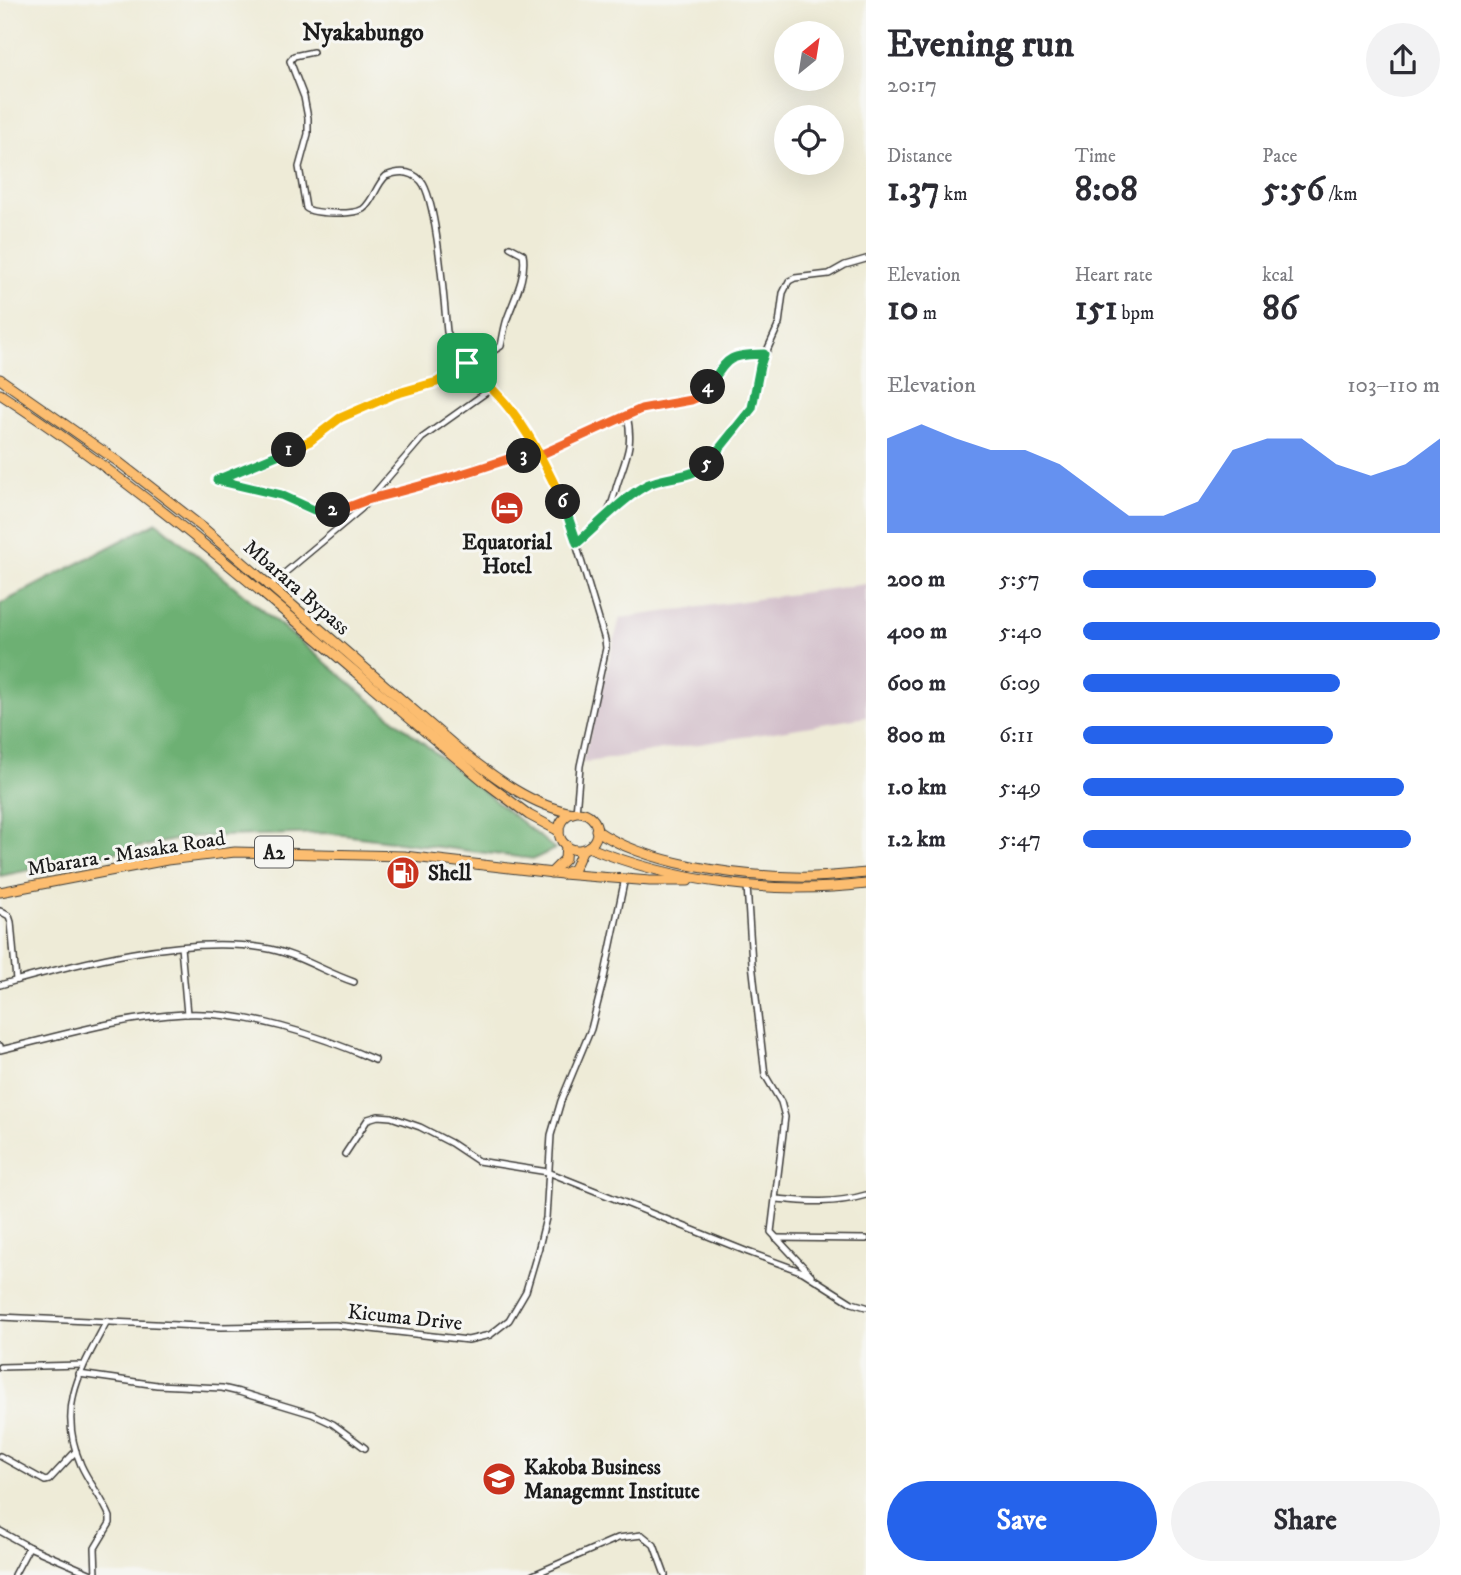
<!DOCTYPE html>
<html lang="en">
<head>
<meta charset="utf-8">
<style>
  body { margin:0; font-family:"IM FELL DW Pica",serif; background:#f2f2f3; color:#2b2b33; height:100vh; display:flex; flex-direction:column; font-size:26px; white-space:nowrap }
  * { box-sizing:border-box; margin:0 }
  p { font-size:23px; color:#7c7c81 }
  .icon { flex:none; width:38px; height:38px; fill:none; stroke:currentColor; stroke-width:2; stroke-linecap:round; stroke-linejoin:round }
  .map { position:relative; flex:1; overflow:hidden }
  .details { display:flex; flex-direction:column; background:#fff; width:595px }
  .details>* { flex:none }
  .needle { width:46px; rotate:30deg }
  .fabs { position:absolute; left:774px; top:21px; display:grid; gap:14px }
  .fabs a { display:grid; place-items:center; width:70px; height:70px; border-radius:50%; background:#fff; box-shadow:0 7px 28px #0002; font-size:35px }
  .pin { position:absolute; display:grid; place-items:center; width:60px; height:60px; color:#fff; margin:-30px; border-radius:14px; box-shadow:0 4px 10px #0006 }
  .km { position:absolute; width:35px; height:35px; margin:-18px; border-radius:50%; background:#222; color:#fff; font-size:19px; line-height:35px; text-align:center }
  .round { display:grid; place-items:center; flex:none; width:74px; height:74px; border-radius:37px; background:#f2f2f3 }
  .summary { display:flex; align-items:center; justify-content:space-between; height:119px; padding:0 21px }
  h1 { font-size:38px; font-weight:700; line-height:52px }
  .metrics { display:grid; grid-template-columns:repeat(3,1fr); gap:10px; height:119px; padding:7px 21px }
  .metrics div { display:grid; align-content:center }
  .metrics b { font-size:35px; font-weight:700 }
  .metrics small { font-size:19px; font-weight:400 }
  .metrics p { font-size:19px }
  .chart { height:196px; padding:14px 21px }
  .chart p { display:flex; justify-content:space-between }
  .chart svg { width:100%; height:126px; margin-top:7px; fill:#2563eb; opacity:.7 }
  .cta { display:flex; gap:14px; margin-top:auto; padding:14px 21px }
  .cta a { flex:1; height:80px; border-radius:42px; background:#2563eb; color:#fff; font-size:28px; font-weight:700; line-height:80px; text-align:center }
  .cta a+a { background:#f2f2f3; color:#2b2b33 }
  ul { padding:0 21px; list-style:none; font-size:23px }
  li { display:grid; grid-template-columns:112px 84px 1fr; align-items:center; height:52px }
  li i { height:18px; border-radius:9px; background:#2563eb }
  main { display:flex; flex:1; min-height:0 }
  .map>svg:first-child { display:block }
  .industrial { fill:#d1bdc9 }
  .forest { fill:#6db073; stroke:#446648; stroke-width:2 }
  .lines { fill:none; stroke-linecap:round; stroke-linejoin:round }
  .minor-casing { stroke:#3c3b38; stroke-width:8 }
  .primary-casing { stroke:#3c3b38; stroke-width:11 }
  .trunk-casing { stroke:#3c3b38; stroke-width:11 }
  .minor { stroke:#fff; stroke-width:5 }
  .primary { stroke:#fcbd6f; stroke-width:9 }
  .trunk { stroke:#fcbd6f; stroke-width:9 }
  .split-1-casing { stroke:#fff; stroke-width:14 }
  .split-2-casing { stroke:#fff; stroke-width:14 }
  .split-3-casing { stroke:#fff; stroke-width:14 }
  .split-4-casing { stroke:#fff; stroke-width:14 }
  .split-5-casing { stroke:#fff; stroke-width:14 }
  .split-6-casing { stroke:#fff; stroke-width:14 }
  .split-7-casing { stroke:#fff; stroke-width:14 }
  .split-1 { stroke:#f5b400; stroke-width:9 }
  .split-2 { stroke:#22a559; stroke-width:9 }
  .split-3 { stroke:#f0652b; stroke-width:9 }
  .split-4 { stroke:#f0652b; stroke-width:9 }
  .split-5 { stroke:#22a559; stroke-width:9 }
  .split-6 { stroke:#22a559; stroke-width:9 }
  .split-7 { stroke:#f5b400; stroke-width:9 }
  .labels { text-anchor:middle; stroke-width:6; stroke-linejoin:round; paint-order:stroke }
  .shield { fill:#f6f6f2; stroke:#5d5d5c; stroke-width:2 }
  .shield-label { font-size:19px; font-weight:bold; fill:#1c1c1c }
  .poi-label { font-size:21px; font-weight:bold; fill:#1c1c1c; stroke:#f6f6f2; text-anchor:start }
  .street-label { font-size:21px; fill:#1c1c1c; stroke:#f6f6f2 }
  .quarter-label { font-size:24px; font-weight:bold; fill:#1c1c1c; stroke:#f6f6f2 }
</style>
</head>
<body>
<main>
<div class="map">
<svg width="866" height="1575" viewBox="0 0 866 1575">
  <rect width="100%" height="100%" fill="#f6f6f2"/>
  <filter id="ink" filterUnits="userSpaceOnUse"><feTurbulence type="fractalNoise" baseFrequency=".0143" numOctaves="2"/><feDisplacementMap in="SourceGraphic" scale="14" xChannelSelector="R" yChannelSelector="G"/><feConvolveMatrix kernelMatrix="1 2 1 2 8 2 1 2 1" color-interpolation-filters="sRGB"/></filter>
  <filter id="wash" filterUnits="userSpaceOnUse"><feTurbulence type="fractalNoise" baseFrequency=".00686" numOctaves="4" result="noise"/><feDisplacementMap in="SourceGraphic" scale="28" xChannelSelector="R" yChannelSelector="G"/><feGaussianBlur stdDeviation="1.57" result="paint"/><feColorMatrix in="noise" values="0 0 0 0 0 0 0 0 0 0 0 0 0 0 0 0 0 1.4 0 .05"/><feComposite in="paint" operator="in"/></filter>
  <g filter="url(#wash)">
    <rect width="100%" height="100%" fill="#eeebd7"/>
    <polygon class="industrial" points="866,584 866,717 582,763 620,618"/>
    <polygon class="forest" points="157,522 381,709 555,849 534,859 327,833 188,837 0,876 0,604"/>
  </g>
  <g filter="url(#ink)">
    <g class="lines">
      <defs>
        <g id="minor">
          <path d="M313,52L294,56L290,61L304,97L308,118V134L299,167L306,208C313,214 354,215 363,209C373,202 376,185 386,176C398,171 411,170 421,181C437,199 444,303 447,332L460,356L504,402L536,446L565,507L605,640L606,648L580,766L576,813"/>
          <polyline points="217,480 281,495 314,510 344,510 371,498 444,479 514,457 540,455 641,409 691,400 703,392 718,370 731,358 744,354 764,354"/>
          <path d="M217,480L310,441L340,418L369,404L437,382L467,363L475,362L501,346C503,337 504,328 507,319C514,299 527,276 523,254L510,247"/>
          <path d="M606,515C614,503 614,492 619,479C628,453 633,443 627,415"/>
          <polyline points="577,543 641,488 656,481 693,473 712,459 752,408 760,366 779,324 783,293 789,281 795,278 829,274 845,265 866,259"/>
          <polyline points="268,587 361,509 422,438 491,389"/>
          <polyline points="747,886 752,963 765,1075 781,1102 785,1117 771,1232 811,1275"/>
          <polyline points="0,911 9,916 11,922 16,980"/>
          <polyline points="181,947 187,1014"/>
          <path d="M0,985C78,963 183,935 264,948C297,953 324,972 354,982"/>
          <path d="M0,1046V1050C60,1036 121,1017 184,1014C245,1011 319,1035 375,1060"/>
          <polyline points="345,1154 368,1119 378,1116 391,1117 420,1127 451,1143 478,1161 548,1172 748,1252 803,1272 852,1303 866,1307"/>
          <path d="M776,1199C808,1202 835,1204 866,1195"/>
          <polyline points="776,1238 866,1239"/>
          <polyline points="0,1317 221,1327 335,1325 468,1340 490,1335 509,1320 526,1291 539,1247 546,1218 551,1135 561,1101 591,1029 604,978 625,878"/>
          <polyline points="0,1367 83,1365"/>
          <polyline points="79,1374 157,1385 222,1388 239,1392 312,1414 333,1424 365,1448"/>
          <polyline points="0,1456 45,1481 49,1480 76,1451"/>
          <polyline points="0,1531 29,1547 94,1575"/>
          <polyline points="14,1575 29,1547"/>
          <path d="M96,1575L95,1548L110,1523V1517C103,1499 89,1483 81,1465C56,1407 81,1370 107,1321"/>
          <polyline points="533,1575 618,1538 642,1535 654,1545 665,1575"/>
        </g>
        <g id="primary">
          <polyline points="551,873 565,859 566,845"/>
          <polyline points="0,892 167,860 235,852 404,856 562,874 574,869 583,849"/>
        </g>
        <g id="trunk">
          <path d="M0,379L120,463L202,527L462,752C494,777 532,806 573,813"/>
          <path d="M0,394C174,507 326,650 485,782L529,815L559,831"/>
          <circle cx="578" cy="831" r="19"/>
          <path d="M596,830C645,864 736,876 795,877C819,878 843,875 866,873"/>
          <path d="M588,847C676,883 772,895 866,884"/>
          <polyline points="562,874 650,881 688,881"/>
        </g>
      </defs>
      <use href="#minor" class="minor-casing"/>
      <use href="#primary" class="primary-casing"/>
      <use href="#trunk" class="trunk-casing"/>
      <use href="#minor" class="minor"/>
      <use href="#primary" class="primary"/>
      <use href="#trunk" class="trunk"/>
    </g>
  </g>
  <g class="lines" filter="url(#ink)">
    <defs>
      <polyline id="split-1" points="289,450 310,441 340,418 395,394 437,382 467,363"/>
      <polyline id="split-2" points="289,450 217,480 281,495 314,510 333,510"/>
      <path id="split-3" d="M333,510C349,510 360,501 374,498C422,486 468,473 514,457L524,456"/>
      <polyline id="split-4" points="524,456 540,455 641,409 691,400 698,397 708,387"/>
      <path id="split-5" d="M707,464L752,408L760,366L764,354C726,355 729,358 708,387"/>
      <path id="split-6" d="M563,502L577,543C597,526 623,498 645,486C664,475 689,480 707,464"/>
      <path id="split-7" d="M467,363C479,376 493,389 505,403C530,432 546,467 563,502"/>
    </defs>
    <use href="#split-1" class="split-1-casing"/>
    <use href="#split-2" class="split-2-casing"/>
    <use href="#split-3" class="split-3-casing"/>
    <use href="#split-4" class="split-4-casing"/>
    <use href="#split-5" class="split-5-casing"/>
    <use href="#split-6" class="split-6-casing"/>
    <use href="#split-7" class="split-7-casing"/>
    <use href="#split-1" class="split-1"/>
    <use href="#split-2" class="split-2"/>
    <use href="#split-3" class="split-3"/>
    <use href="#split-4" class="split-4"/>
    <use href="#split-5" class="split-5"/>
    <use href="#split-6" class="split-6"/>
    <use href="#split-7" class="split-7"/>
  </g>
  <defs>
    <symbol id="hotel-disc" viewBox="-11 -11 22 22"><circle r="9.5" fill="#c8321e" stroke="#f6f6f2"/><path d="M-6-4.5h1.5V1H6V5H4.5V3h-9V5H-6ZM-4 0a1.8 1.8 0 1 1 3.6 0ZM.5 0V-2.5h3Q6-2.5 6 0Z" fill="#fff"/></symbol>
    <symbol id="fuel-disc" viewBox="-11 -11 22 22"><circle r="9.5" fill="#c8321e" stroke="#f6f6f2"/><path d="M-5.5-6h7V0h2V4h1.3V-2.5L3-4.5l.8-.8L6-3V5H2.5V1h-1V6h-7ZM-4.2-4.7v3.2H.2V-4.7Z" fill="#fff"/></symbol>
    <symbol id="school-disc" viewBox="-11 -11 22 22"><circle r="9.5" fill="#c8321e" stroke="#f6f6f2"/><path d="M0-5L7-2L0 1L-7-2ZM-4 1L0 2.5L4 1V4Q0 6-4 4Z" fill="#fff"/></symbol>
  </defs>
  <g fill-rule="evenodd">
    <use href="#hotel-disc" x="488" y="489" width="38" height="38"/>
    <use href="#fuel-disc" x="384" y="854" width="38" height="38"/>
    <use href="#school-disc" x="480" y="1460" width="38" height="38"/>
  </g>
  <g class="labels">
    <rect class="shield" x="255" y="836.5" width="38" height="31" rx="5"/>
    <g class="shield-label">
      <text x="274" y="859">A2</text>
    </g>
    <g class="poi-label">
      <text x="507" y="549" text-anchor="middle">Equatorial<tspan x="507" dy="24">Hotel</tspan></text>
      <text x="428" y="880">Shell</text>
      <text x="524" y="1474">Kakoba Business<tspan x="524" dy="24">Managemnt Institute</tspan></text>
    </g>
    <g class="street-label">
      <text transform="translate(297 587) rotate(41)" y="7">Mbarara Bypass</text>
      <text transform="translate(126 853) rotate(-9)" y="7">Mbarara - Masaka Road</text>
      <text transform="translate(405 1317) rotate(6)" y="7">Kicuma Drive</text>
    </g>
    <g class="quarter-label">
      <text x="363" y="40">Nyakabungo</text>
    </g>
  </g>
</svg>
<div class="fabs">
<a><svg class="needle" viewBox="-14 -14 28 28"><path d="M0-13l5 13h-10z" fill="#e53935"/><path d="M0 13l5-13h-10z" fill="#7c7c81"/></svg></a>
<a><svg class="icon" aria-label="locate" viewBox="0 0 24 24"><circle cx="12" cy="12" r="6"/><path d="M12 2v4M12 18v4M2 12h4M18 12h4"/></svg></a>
</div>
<div class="pin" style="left:467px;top:363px;background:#1e9e55"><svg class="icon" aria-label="arrive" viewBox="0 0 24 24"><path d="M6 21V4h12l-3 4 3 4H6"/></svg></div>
<b class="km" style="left:289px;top:450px">1</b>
<b class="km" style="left:333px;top:510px">2</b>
<b class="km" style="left:524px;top:456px">3</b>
<b class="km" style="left:708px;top:387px">4</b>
<b class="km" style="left:707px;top:464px">5</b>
<b class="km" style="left:563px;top:502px">6</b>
</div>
<section class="details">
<div class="summary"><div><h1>Evening run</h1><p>20:17</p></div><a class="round"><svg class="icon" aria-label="share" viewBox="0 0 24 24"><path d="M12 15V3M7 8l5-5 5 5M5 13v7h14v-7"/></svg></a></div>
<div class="metrics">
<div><p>Distance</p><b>1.37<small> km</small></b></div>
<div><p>Time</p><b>8:08</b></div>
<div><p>Pace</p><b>5:56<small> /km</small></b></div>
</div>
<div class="metrics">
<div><p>Elevation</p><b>10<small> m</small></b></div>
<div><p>Heart rate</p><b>151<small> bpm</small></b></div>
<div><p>kcal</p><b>86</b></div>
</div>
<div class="chart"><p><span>Elevation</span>103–110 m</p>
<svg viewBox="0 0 160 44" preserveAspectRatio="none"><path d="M0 44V11L10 6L20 11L30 15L40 15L50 20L60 29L70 38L80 38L90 33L100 15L110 11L120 11L130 20L140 24L150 20L160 11V44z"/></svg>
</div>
<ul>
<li><b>200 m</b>5:57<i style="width:82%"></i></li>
<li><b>400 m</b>5:40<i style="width:100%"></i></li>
<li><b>600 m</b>6:09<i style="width:72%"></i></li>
<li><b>800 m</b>6:11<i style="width:70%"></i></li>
<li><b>1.0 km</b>5:49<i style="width:90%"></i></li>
<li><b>1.2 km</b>5:47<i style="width:92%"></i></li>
</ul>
<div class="cta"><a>Save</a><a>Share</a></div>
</section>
</main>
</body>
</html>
